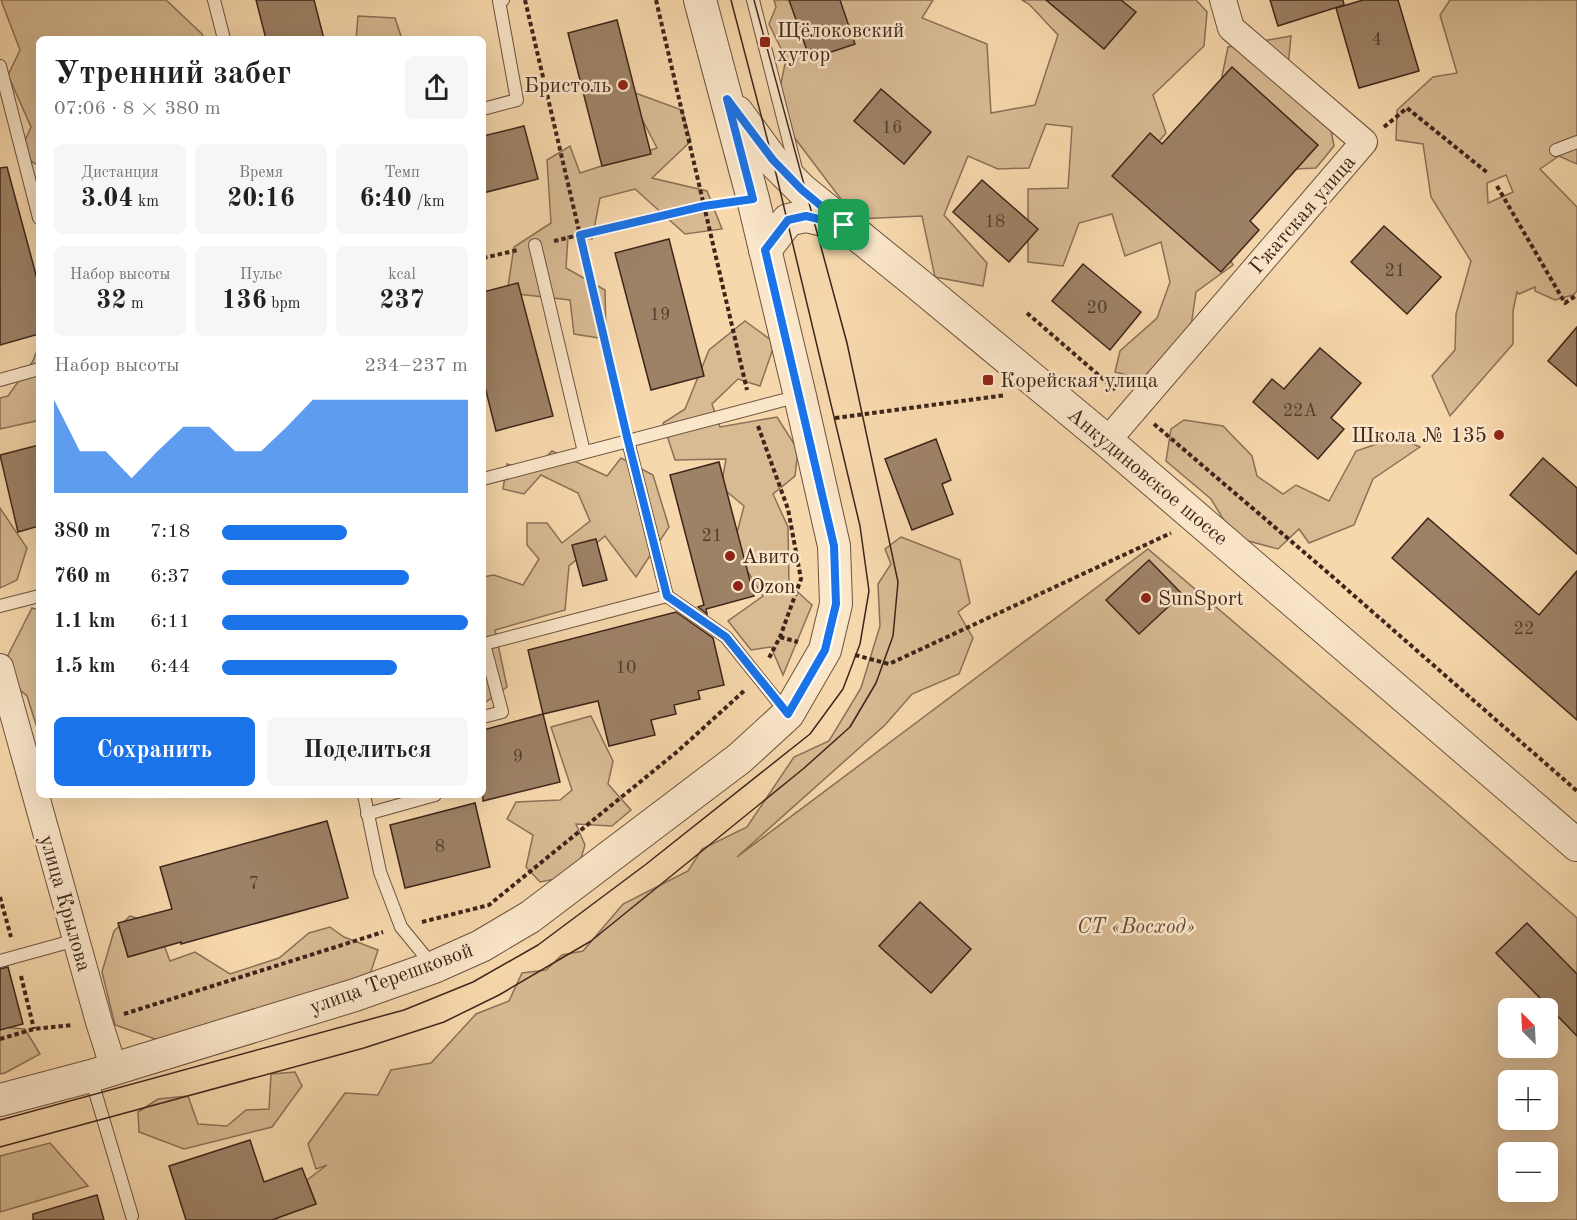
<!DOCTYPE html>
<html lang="ru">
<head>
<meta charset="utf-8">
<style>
  body { margin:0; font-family:"Old Standard TT",serif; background:#f6f6f6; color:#202124; height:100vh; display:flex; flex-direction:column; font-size:22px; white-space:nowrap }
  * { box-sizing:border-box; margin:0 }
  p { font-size:20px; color:#757577 }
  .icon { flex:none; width:33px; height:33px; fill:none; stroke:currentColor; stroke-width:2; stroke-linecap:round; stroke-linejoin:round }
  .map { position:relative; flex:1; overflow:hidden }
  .side { position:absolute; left:36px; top:36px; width:450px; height:762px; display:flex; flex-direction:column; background:#fff; border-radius:9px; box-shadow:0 6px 24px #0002 }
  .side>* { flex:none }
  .needle { width:39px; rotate:336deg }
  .tools { position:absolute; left:1498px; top:998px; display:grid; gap:12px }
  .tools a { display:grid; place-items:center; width:60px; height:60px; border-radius:9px; background:#fff; box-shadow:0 6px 24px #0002; font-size:30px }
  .pin { position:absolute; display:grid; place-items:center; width:51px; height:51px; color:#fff; margin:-26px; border-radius:12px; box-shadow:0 3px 9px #0006 }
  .round { display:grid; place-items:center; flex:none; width:63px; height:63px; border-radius:9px; background:#f6f6f6 }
  .overview { display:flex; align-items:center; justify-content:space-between; height:102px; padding:0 18px }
  h1 { font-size:33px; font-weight:700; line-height:45px }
  .stats { display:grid; grid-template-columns:repeat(3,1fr); gap:9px; height:102px; padding:6px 18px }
  .stats div { display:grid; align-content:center; border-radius:9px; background:#f6f6f6; text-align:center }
  .stats b { font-size:26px; font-weight:700 }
  .stats small { font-size:16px; font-weight:400 }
  .stats p { font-size:16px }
  .chart { height:168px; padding:12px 18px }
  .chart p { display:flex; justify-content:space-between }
  .chart svg { width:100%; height:108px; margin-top:6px; fill:#1a73e8; opacity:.7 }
  .button { display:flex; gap:12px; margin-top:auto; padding:12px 18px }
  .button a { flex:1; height:69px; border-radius:9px; background:#1a73e8; color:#fff; font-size:24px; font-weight:700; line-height:69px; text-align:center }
  .button a+a { background:#f6f6f6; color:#202124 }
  ul { padding:0 18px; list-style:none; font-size:20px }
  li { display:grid; grid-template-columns:96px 72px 1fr; align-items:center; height:45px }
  li i { height:15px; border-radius:8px; background:#1a73e8 }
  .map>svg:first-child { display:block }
  .green { fill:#d8ba93; stroke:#8b7057; stroke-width:1.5; fill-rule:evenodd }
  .building { fill:#9e8266; stroke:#3e251b; stroke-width:1.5 }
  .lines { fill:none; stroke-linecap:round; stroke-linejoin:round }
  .service-casing { stroke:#6c523f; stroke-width:14 }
  .minor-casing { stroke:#6c523f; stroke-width:28 }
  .tertiary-casing { stroke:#6c523f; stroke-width:34 }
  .path { stroke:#3e251b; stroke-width:4; stroke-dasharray:4.5 3; stroke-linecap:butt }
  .service { stroke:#fae6c9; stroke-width:12 }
  .minor { stroke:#fae6c9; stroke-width:26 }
  .tertiary { stroke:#fae6c9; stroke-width:32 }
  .tram { stroke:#3e251b; stroke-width:1.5 }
  .route-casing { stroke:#fff; stroke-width:12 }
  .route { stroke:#1a73e8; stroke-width:8 }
  .poi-dot { fill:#8f2418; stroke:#fae6c9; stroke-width:2 }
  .labels { text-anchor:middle; stroke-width:5; stroke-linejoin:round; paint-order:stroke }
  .number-label { font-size:18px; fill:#563c2e }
  .poi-label { font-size:21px; fill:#3e251b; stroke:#fae6c9; text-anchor:start }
  .street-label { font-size:21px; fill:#3e251b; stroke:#fae6c9 }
  .park-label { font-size:21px; font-style:italic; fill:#644a39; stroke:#fae6c9 }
</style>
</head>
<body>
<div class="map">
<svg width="1577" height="1220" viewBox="0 0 1577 1220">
  <rect width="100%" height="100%" fill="#f7d8ac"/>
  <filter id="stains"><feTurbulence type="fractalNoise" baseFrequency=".00333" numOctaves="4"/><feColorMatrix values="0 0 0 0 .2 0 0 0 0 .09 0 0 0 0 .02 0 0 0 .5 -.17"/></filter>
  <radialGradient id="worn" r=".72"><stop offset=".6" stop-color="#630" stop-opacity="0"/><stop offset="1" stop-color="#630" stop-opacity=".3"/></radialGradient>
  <g class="green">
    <polygon points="1,0 166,0 202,34 204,39 39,39 39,166 19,154 31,127 8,75 20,50"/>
    <polygon points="774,0 933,0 922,18 987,44 991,113 1035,105 1058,35 1029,4 1022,0 1196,0 1207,12 1204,46 1153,95 1166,133 1136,168 1209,214 1233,265 1196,292 1190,333 1141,379 1115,372 1120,351 1157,318 1170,282 1161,242 1125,256 1112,214 1079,223 1063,266 1028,262 1028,189 1068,188 1072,127 1046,124 1029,168 998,169 968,156 944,215 987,263 983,286 935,277 922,216 856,219 775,112 786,59 769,24 776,7"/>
    <path d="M1450,0H1577V164L1559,156L1540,169L1577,207V291L1573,295L1555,300L1535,291V287L1519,294L1517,292L1513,311V344L1450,416L1432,376L1455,350L1456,314L1471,261L1431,197L1423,144L1396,140L1397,110L1433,77L1457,73L1440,15ZM1506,175L1513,192L1488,203L1487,183Z"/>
    <polygon points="358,16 395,18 402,39 356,39"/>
    <polygon points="1291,36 1288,67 1324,93 1334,146 1316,168 1275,170 1216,105 1228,47"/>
    <polygon points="627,90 682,110 691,141 652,178 707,191 722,229 685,234 635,189 600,198 592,239 568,236 566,268 605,290 606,339 574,334 570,300 507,293 514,247 551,223 547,160 570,146 580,173 657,148"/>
    <polygon points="745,321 775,343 760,386 738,379 712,404 720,427 777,417 798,450 795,476 773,494 788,527 789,584 812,605 783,675 771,647 751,650 728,621 763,596 733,548 744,506 721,487 726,459 675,460 663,423 685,409 709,350"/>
    <polygon points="39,345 39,418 36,421 0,429 0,398 8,396 33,361"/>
    <polygon points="1184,420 1223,426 1252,456 1257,476 1283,494 1296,485 1329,501 1356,451 1397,437 1420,447 1373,479 1354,525 1309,543 1299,529 1278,549 1234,537 1211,499 1166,461 1171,429"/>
    <polygon points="552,451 607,476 621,458 653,475 669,527 636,577 605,536 569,566 565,610 495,630 507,687 483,704 483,577 494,575 523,585 539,559 527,545 527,523 547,523 562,543 590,521 578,493 541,475 524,494 503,489 507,464 533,471"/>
    <polygon points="0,508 27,548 17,580 0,588"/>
    <path d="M901,537L960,560L970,603L958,612L973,638L959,674L912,694L885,725L737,857L1148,549L1447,804L1577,918V1220H272L316,1203L307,1180L327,1165L316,1169L308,1144L345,1093L378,1095L391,1070L431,1063L476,1014L509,1001L522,973L546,970L562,955L583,951L623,904L688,871L702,849L747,827L794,757L829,741L861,688L880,626L878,584L891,564L885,549ZM1509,1008H1548V1047H1509ZM1509,1080H1548V1119H1509ZM1509,1152H1548V1191H1509Z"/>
    <polygon points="32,608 39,610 39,731 38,731 27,696 8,680 5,661"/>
    <polygon points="591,716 613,761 608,784 631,810 612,826 576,824 585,845 576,875 540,882 526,867 533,835 507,819 516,802 560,800 572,790 551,727"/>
    <polygon points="130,916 156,924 170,961 195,952 230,974 279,958 309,933 330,927 344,937 378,950 365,990 175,1046 115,1025 102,972 114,931"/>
    <polygon points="0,1027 25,1029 40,1054 5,1073 0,1074"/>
    <polygon points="295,1072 302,1086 272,1127 184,1149 139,1132 138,1112 158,1099 188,1096 198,1124 227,1126 246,1110 269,1109 271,1074"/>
    <polygon points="50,1143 88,1186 0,1212 0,1156"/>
  </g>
  <g class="building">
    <polygon points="256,0 314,0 324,39 266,39"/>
    <polygon points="789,0 840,0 855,44 810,59"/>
    <polygon points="1046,0 1121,0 1136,12 1104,49"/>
    <polygon points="1270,0 1343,0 1344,5 1278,26"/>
    <polygon points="1363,0 1398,0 1419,71 1359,88 1336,8"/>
    <polygon points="617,20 651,154 602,166 568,33"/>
    <polygon points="1232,67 1318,145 1250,221 1259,230 1221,272 1112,176 1150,133 1162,144"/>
    <polygon points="881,89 931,132 904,164 854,121"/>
    <polygon points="524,126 538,179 483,193 483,136"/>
    <polygon points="7,167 39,286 39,334 0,345 0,168"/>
    <polygon points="982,180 1038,229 1009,262 953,212"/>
    <polygon points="1384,226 1441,277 1407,314 1351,262"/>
    <polygon points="669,239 704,376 651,390 615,253"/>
    <polygon points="1083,264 1141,312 1110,350 1052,301"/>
    <polygon points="518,283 553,416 496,431 483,379 483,292"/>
    <polygon points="1577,327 1577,386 1548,361"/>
    <polygon points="1320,348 1361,383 1331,418 1344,429 1318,459 1253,402 1272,379 1284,389"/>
    <polygon points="936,439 951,480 942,484 953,514 912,530 885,459"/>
    <polygon points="39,445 39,526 18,532 0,455"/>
    <polygon points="1543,458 1577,488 1577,554 1510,495"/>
    <polygon points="719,462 754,596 706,609 707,614 698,607 704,605 670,475"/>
    <polygon points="1428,518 1539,615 1577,571 1577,720 1392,558"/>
    <polygon points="596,539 607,580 583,586 572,545"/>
    <polygon points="1149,560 1182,594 1139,634 1106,600"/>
    <polygon points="676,612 713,638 724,685 698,691 700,699 674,705 676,714 651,720 655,735 609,746 598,701 543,714 528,650"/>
    <polygon points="543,714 560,782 483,801 483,730"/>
    <polygon points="475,803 490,867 405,888 390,825"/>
    <polygon points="327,821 348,898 181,944 181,942 128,957 118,923 172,909 160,867"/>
    <polygon points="920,902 971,949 931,993 879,946"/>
    <polygon points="1527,923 1577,974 1577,1036 1496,953"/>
    <polygon points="8,967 23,1024 0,1030 0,969"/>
    <polygon points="250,1140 264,1182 302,1168 316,1204 272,1220 186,1220 169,1166"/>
    <polygon points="97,1195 104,1220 33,1220 33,1214"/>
  </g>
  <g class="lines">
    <defs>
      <g id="service">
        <polyline points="214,0 224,39"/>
        <polyline points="753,0 797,173"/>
        <polyline points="0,66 39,218"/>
        <polyline points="483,109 517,100 499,1 503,0"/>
        <polyline points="1556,150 1577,142"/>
        <polyline points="535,245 584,452"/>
        <polyline points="0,380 39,369"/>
        <polyline points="628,441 667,596 726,637 787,713"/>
        <polyline points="483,479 799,396"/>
        <polyline points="0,606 39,596"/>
        <polyline points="483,717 502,712 484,644 667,596"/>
        <polyline points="364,795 380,872 401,927 433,966"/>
        <polyline points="367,814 435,795"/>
        <polyline points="0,961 76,940"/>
        <polyline points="91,1078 132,1216"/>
      </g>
      <g id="minor">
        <polyline points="1107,441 1364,142 1231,28 1223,0"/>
        <polyline points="0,667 99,1022 114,1069"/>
      </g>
      <g id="tertiary">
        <polyline points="737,112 773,161 802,190 918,284 1107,441 1577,845"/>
        <polyline points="765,250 788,220 806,216 840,224"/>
        <polyline points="0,1100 91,1076 355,995 434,967 481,946 530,917 740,758 788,714 825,650 836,604 834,546 800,396 753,199 700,0"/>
      </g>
    </defs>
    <use href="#service" class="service-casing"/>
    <use href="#minor" class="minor-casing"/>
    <use href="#tertiary" class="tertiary-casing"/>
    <g class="path">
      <polyline points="525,0 624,423"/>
      <polyline points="656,0 747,390"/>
      <polyline points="1384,127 1407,108 1489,174"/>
      <polyline points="1497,186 1565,303 1577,295"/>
      <polyline points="554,241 704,206 726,203"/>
      <polyline points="483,258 518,250"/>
      <polyline points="1027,313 1117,391"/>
      <polyline points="835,418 1006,395"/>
      <polyline points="1154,424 1326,571 1577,791"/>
      <polyline points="758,426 788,509 801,579 780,637 768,660"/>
      <polyline points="780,637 798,642"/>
      <polyline points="855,655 889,664 1171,533"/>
      <polyline points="0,897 11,937"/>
      <polyline points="422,922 489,905 678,751 745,690"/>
      <polyline points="21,976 34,1029"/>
      <polyline points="124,1014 383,932"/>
      <polyline points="0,1039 34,1029 73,1025"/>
    </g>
    <use href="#service" class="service"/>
    <use href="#minor" class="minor"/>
    <use href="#tertiary" class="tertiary"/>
    <g class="tram">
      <polyline points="0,1120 404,1010 473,982 538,945 645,865 810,734 843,689 860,644 869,591 860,526 773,161 731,0"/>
      <polyline points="0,1147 364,1048 444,1022 499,995 591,941 803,769 850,727 876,683 893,636 898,582 847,343 754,0"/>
    </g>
  </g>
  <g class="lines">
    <defs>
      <polygon id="route" points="727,99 773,160 802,190 844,225 806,216 788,220 765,250 834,546 836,604 825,650 788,714 726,637 667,596 628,441 580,235 704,206 753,199"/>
    </defs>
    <use href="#route" class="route-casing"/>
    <use href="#route" class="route"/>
  </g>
  <g class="poi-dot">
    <rect x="759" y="36" width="12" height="12" rx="3"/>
    <circle cx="623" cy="85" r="6"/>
    <rect x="982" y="374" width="12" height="12" rx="3"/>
    <circle cx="1499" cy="435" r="6"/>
    <circle cx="730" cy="556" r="6"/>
    <circle cx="738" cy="586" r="6"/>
    <circle cx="1146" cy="598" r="6"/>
  </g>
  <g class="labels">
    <g class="number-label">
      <text x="1377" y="45">4</text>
      <text x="892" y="133">16</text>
      <text x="995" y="227">18</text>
      <text x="1395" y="276">21</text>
      <text x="1097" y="313">20</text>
      <text x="660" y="320">19</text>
      <text x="1300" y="416">22А</text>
      <text x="712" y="541">21</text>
      <text x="1524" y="634">22</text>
      <text x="626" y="673">10</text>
      <text x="518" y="762">9</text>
      <text x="440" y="852">8</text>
      <text x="254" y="889">7</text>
    </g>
    <g class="poi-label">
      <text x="777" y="37">Щёлоковский<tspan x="777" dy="24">хутор</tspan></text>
      <text x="611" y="92" text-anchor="end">Бристоль</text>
      <text x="1000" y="387">Корейская улица</text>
      <text x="1487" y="442" text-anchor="end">Школа № 135</text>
      <text x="742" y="563">Авито</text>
      <text x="750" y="593">Ozon</text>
      <text x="1158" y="605">SunSport</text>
    </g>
    <g class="street-label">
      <text transform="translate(1302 214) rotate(-49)" y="7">Гжатская улица</text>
      <text transform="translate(1148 476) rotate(40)" y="7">Анкудиновское шоссе</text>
      <text transform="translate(66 903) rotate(74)" y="7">улица Крылова</text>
      <text transform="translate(391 978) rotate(-20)" y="7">улица Терешковой</text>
    </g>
    <g class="park-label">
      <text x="1136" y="933">СТ «Восход»</text>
    </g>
  </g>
  <rect width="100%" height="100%" filter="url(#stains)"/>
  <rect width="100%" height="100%" fill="url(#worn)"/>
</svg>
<div class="tools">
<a><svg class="needle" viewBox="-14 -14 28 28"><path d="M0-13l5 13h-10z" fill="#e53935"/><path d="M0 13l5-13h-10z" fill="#757577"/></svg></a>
<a>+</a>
<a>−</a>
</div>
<div class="pin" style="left:844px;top:225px;background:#1e9e55"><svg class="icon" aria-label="arrive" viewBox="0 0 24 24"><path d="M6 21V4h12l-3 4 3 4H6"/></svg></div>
<section class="side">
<div class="overview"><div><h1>Утренний забег</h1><p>07:06 · 8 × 380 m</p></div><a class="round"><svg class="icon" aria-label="share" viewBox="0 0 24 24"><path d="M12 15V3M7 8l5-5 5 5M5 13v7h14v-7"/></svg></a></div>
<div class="stats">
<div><p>Дистанция</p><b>3.04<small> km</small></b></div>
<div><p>Время</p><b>20:16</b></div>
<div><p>Темп</p><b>6:40<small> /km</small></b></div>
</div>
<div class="stats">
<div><p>Набор высоты</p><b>32<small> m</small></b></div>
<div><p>Пульс</p><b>136<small> bpm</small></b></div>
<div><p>kcal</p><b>237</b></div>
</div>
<div class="chart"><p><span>Набор высоты</span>234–237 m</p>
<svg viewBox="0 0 160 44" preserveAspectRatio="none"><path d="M0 44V6L10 27L20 27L30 38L40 27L50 17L60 17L70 27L80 27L90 17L100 6L110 6L120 6L130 6L140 6L150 6L160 6V44z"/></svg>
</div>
<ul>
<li><b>380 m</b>7:18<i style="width:51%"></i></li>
<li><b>760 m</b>6:37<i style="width:76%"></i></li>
<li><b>1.1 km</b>6:11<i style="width:100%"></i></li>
<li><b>1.5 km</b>6:44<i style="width:71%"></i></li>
</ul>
<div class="button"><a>Сохранить</a><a>Поделиться</a></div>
</section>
</div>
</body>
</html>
